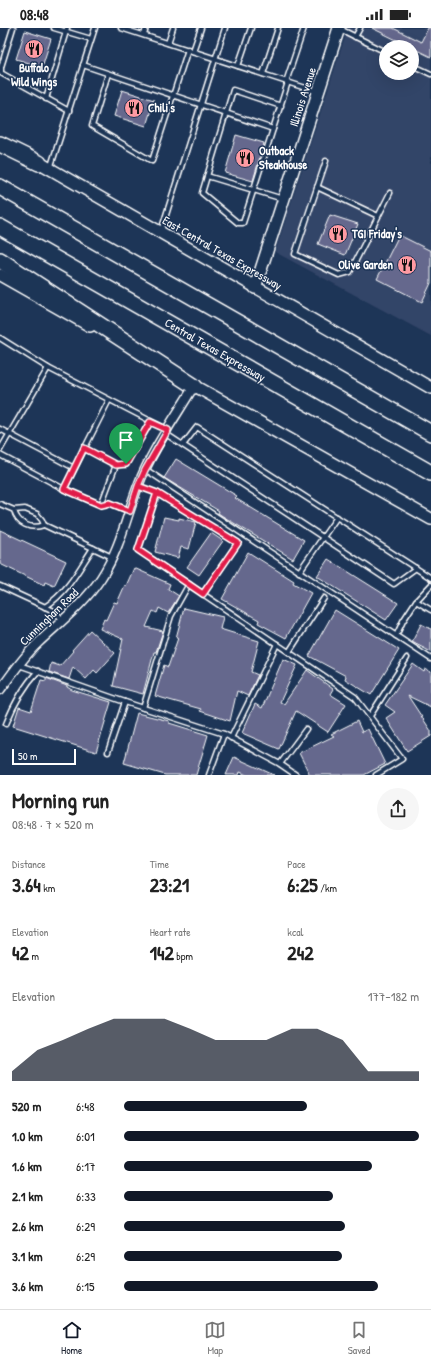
<!DOCTYPE html>
<html lang="en">
<head>
<meta charset="utf-8">
<style>
  body { margin:0; font-family:"Patrick Hand",sans-serif; background:#f6f6f6; color:#222; height:100vh; display:flex; flex-direction:column; font-size:15px; white-space:nowrap }
  * { box-sizing:border-box; margin:0 }
  p { font-size:13px; color:#767676 }
  .icon { flex:none; width:22px; height:22px; fill:none; stroke:currentColor; stroke-width:2; stroke-linecap:round; stroke-linejoin:round }
  .map { position:relative; height:747px; overflow:hidden }
  .sheet { display:flex; flex-direction:column; background:#fff; flex:1 }
  .sheet>* { flex:none }
  .buttons { position:absolute; left:379px; top:12px; display:grid; gap:8px }
  .buttons a { display:grid; place-items:center; width:40px; height:40px; border-radius:50%; background:#fff; box-shadow:0 4px 16px #0002; font-size:20px }
  .scale { position:absolute; left:12px; bottom:10px; width:64px; box-sizing:border-box; padding-left:4px; border:2px solid #fff; border-top:0; font-size:11px; line-height:14px; white-space:nowrap; color:#fff; -webkit-text-stroke:3px #1d3557; paint-order:stroke }
  .pin { position:absolute; display:grid; place-items:center; width:34px; height:34px; color:#fff; margin:-41px -17px; border-radius:50% 50% 50% 0; rotate:-45deg; box-shadow:0 0 4px #0007 }
  .pin .icon { rotate:45deg }
  .round { display:grid; place-items:center; flex:none; width:42px; height:42px; border-radius:21px; background:#f6f6f6 }
  .head { display:flex; align-items:center; justify-content:space-between; height:68px; padding:0 12px }
  h1 { font-size:22px; font-weight:700; line-height:30px }
  .metrics { display:grid; grid-template-columns:repeat(3,1fr); gap:6px; height:68px; padding:4px 12px }
  .metrics div { display:grid; align-content:center }
  .metrics b { font-size:20px; font-weight:700 }
  .metrics small { font-size:11px; font-weight:400 }
  .metrics p { font-size:11px }
  .chart { height:112px; padding:8px 12px }
  .chart p { display:flex; justify-content:space-between }
  .chart svg { width:100%; height:72px; margin-top:4px; fill:#111827; opacity:.7 }
  ul { padding:0 12px; list-style:none; font-size:13px }
  li { display:grid; grid-template-columns:64px 48px 1fr; align-items:center; height:30px }
  li i { height:10px; border-radius:5px; background:#111827 }
  .status { display:flex; justify-content:space-between; align-items:center; height:28px; padding:0 20px; background:#fff; direction:ltr }
  .status svg { height:11px; fill:currentColor }
  .tabs { display:flex; justify-content:space-around; align-items:center; height:56px; border-top:1px solid #e0e0e0; background:#fff; font-size:11px; color:#767676 }
  .tabs a { display:grid; justify-items:center; gap:2px }
  .tabs .current { color:#111827 }
  .map>svg:first-child { display:block }
  .built { fill:#334467; fill-rule:evenodd }
  .building { fill:#65688d; stroke:#fff }
  .lines { fill:none; stroke-linecap:round; stroke-linejoin:round }
  .lane-casing { stroke:#fff; stroke-width:7 }
  .street-casing { stroke:#fff; stroke-width:11 }
  .secondary-casing { stroke:#fff; stroke-width:14 }
  .highway-casing { stroke:#fff; stroke-width:18 }
  .lane { stroke:#1d3557; stroke-width:4 }
  .street { stroke:#1d3557; stroke-width:8 }
  .secondary { stroke:#1d3557; stroke-width:11 }
  .highway { stroke:#1d3557; stroke-width:15 }
  .route-casing { stroke:#fff; stroke-width:8 }
  .route { stroke:#e11d48; stroke-width:5 }
  .labels { text-anchor:middle; stroke-width:3; stroke-linejoin:round; paint-order:stroke }
  .poi-label { font-size:12px; font-weight:bold; fill:#fff; stroke:#1d3557; text-anchor:start }
  .street-label { font-size:12px; fill:#fff; stroke:#1d3557 }
</style>
</head>
<body>
<div class="status"><b>08:48</b><svg viewBox="0 0 49 12"><path d="M0 12V9h3v3zM5 12V6h3v6zM10 12V3h3v9zM15 12V0h3v12zM26 1h20v11H26zM47 4h2v5h-2z"/></svg></div>
<div class="map">
<svg width="431" height="747" viewBox="0 0 431 747">
  <rect width="100%" height="100%" fill="#1d3557"/>
  <filter id="ink" filterUnits="userSpaceOnUse"><feTurbulence type="fractalNoise" baseFrequency=".025" numOctaves="2"/><feDisplacementMap in="SourceGraphic" scale="8" xChannelSelector="R" yChannelSelector="G"/><feConvolveMatrix kernelMatrix="1 2 1 2 8 2 1 2 1" color-interpolation-filters="sRGB"/></filter>
  <g filter="url(#ink)">
    <path class="built" d="M348,0H431V308L275,224ZM386,19H412V45H386Z"/>
    <g class="building">
      <polygon points="372,0 393,0 421,14 428,0 431,0 431,29"/>
      <polygon points="25,3 51,11 42,39 16,31"/>
      <polygon points="122,62 154,72 146,98 114,88"/>
      <polygon points="236,107 264,115 253,153 225,145"/>
      <polygon points="330,187 358,196 345,227 318,216"/>
      <polygon points="399,207 431,223 431,255 422,274 377,251"/>
      <polygon points="176,431 237,468 235,470 304,512 293,531 224,489 218,485 219,483 164,450"/>
      <polygon points="164,489 179,492 179,490 196,494 189,521 181,519 178,530 155,524"/>
      <polygon points="0,502 66,533 54,558 45,554 44,557 0,536"/>
      <polygon points="211,505 223,513 199,547 187,539"/>
      <polygon points="248,524 294,553 293,555 311,565 286,610 258,595 259,592 222,571"/>
      <polygon points="328,531 398,575 386,592 317,548"/>
      <polygon points="134,540 170,556 168,561 179,568 168,585 159,580 157,585 153,583 146,599 163,603 156,624 154,624 143,666 113,658 123,611 100,601 104,591 106,592 114,574 117,575 125,557 126,558"/>
      <polygon points="184,580 223,589 220,601 259,613 251,644 258,647 248,668 237,663 230,693 200,683 201,681 155,668 164,637 168,639 178,610 176,610"/>
      <polygon points="335,582 399,622 371,667 345,651 346,648 309,628"/>
      <polygon points="421,596 431,601 431,624 412,614"/>
      <polygon points="90,602 115,625 97,645 94,642 86,651 73,639 69,651 49,644 51,635 60,638 73,623 72,622"/>
      <polygon points="283,631 297,637 280,674 284,676 307,642 333,661 330,666 346,676 328,704 296,683 279,721 242,705 255,676 262,680"/>
      <polygon points="413,636 424,644 425,641 431,644 431,679 408,668 431,703 431,708 407,723 386,690 395,684 385,677"/>
      <polygon points="46,650 67,658 67,659 72,662 111,674 96,724 13,698 19,679 31,683 41,652 46,653"/>
      <polygon points="137,685 169,693 169,695 208,707 196,747 165,747 124,735"/>
      <polygon points="357,693 362,704 368,701 385,736 364,747 310,747 299,725 334,708 331,706"/>
      <polygon points="234,729 274,747 247,747 240,744 239,747 226,747"/>
    </g>
    <g class="lines">
      <defs>
        <g id="lane">
          <polyline points="13,0 1,39 1,45 69,83"/>
          <polyline points="54,0 91,11"/>
          <polyline points="121,0 318,64"/>
          <polyline points="340,1 386,24"/>
          <polyline points="144,7 146,0"/>
          <polyline points="355,9 360,0"/>
          <polyline points="168,15 173,0"/>
          <polyline points="193,23 201,0"/>
          <polyline points="83,37 273,101"/>
          <polyline points="412,37 431,46"/>
          <polyline points="238,38 251,0"/>
          <polyline points="108,46 92,98 152,133 188,21"/>
          <polyline points="263,46 278,0"/>
          <polyline points="286,54 304,0"/>
          <polyline points="46,71 67,0"/>
          <polyline points="281,78 233,62 202,165 238,195 243,195 288,54"/>
          <polyline points="326,133 295,226 339,247 350,244 390,165"/>
          <polyline points="50,141 95,0"/>
          <polyline points="207,148 283,171"/>
          <polyline points="317,159 378,188"/>
          <polyline points="161,203 225,0"/>
          <polyline points="0,310 48,340 168,402"/>
          <polyline points="109,372 64,461 101,477 110,475 129,483"/>
          <polyline points="0,401 74,440"/>
          <polyline points="166,406 394,556 416,540"/>
          <polyline points="183,417 197,399 431,550"/>
          <polyline points="84,420 116,437 101,477"/>
          <polyline points="0,422 48,340"/>
          <polyline points="0,427 64,461"/>
          <polyline points="116,437 126,436 150,394"/>
          <polyline points="145,441 431,631"/>
          <polyline points="138,458 157,465 238,515 203,566"/>
          <polyline points="157,465 138,522 355,669 402,731 376,747"/>
          <path d="M0,476L14,482L25,481L37,486L42,492L44,497C31,502 17,496 14,482"/>
          <polyline points="44,497 112,529"/>
          <polyline points="299,544 337,489"/>
          <polyline points="0,558 54,583 64,593"/>
          <polyline points="416,573 431,582"/>
          <path d="M45,579C68,564 79,541 93,520"/>
          <polyline points="396,608 403,593 416,573 431,557"/>
          <polyline points="289,624 324,570"/>
          <polyline points="19,637 125,674 224,706 280,736 296,747"/>
          <polyline points="143,680 171,588 189,556"/>
          <polyline points="370,688 407,630"/>
          <path d="M6,696C14,676 23,659 38,643"/>
          <polyline points="231,710 277,616"/>
          <polyline points="108,724 125,674"/>
          <polyline points="280,736 306,701"/>
          <polyline points="209,747 224,706"/>
        </g>
        <path id="street" d="M0,662C12,646 23,629 38,615C60,594 84,576 101,550C120,521 126,490 138,458C151,423 175,390 194,358"/>
        <g id="secondary">
          <polyline points="33,131 431,360"/>
          <polyline points="0,247 90,298"/>
          <polyline points="255,260 339,0"/>
          <polyline points="188,354 431,491"/>
        </g>
        <g id="highway">
          <polyline points="0,116 39,135"/>
          <polyline points="0,159 431,405"/>
          <polyline points="0,199 431,445"/>
          <polyline points="0,232 194,358"/>
        </g>
      </defs>
      <use href="#lane" class="lane-casing"/>
      <use href="#street" class="street-casing"/>
      <use href="#secondary" class="secondary-casing"/>
      <use href="#highway" class="highway-casing"/>
      <use href="#lane" class="lane"/>
      <use href="#street" class="street"/>
      <use href="#secondary" class="secondary"/>
      <use href="#highway" class="highway"/>
    </g>
  </g>
  <g class="lines" filter="url(#ink)">
    <defs>
      <polyline id="route" points="126,436 116,437 84,420 64,461 101,477 110,475 130,483 138,458 157,465 138,522 203,566 238,515 157,465 138,458 145,442 168,402 150,394 126,436"/>
    </defs>
    <use href="#route" class="route-casing"/>
    <use href="#route" class="route"/>
  </g>
  <defs>
    <symbol id="restaurant-disc" viewBox="-11 -11 22 22"><circle r="9.5" fill="#ff9aa2" stroke="#1d3557"/><path d="M-5-6h1v4h1v-4h1v4h1v-4h1v5L-1.5 .5V6h-2V.5L-5-1ZM5-6V6H3V1.5H1.5Q1.5-4 5-6Z" fill="#111"/></symbol>
  </defs>
  <g fill-rule="evenodd">
    <use href="#restaurant-disc" x="23" y="10" width="22" height="22"/>
    <use href="#restaurant-disc" x="123" y="69" width="22" height="22"/>
    <use href="#restaurant-disc" x="234" y="119" width="22" height="22"/>
    <use href="#restaurant-disc" x="327" y="195" width="22" height="22"/>
    <use href="#restaurant-disc" x="396" y="226" width="22" height="22"/>
  </g>
  <g class="labels">
    <g class="poi-label">
      <text x="34" y="44" text-anchor="middle">Buffalo<tspan x="34" dy="14">Wild Wings</tspan></text>
      <text x="148" y="84">Chili's</text>
      <text x="259" y="127">Outback<tspan x="259" dy="14">Steakhouse</tspan></text>
      <text x="352" y="210">TGI Friday's</text>
      <text x="393" y="241" text-anchor="end">Olive Garden</text>
    </g>
    <g class="street-label">
      <text transform="translate(303 69) rotate(-72)" y="4">Illinois Avenue</text>
      <text transform="translate(222 225) rotate(30)" y="4">East Central Texas Expressway</text>
      <text transform="translate(215 322) rotate(30)" y="4">Central Texas Expressway</text>
      <text transform="translate(49 589) rotate(-44)" y="4">Cunningham Road</text>
    </g>
  </g>
</svg>
<div class="buttons">
<a><svg class="icon" aria-label="layers" viewBox="0 0 24 24"><path d="M12 4l9 5-9 5-9-5zM3 14l9 5 9-5"/></svg></a>
</div>
<div class="scale">50 m</div>
<div class="pin" style="left:126px;top:436px;background:#1e9e55"><svg class="icon" aria-label="arrive" viewBox="0 0 24 24"><path d="M6 21V4h12l-3 4 3 4H6"/></svg></div>
</div>
<section class="sheet">
<div class="head"><div><h1>Morning run</h1><p>08:48 · 7 × 520 m</p></div><a class="round"><svg class="icon" aria-label="share" viewBox="0 0 24 24"><path d="M12 15V3M7 8l5-5 5 5M5 13v7h14v-7"/></svg></a></div>
<div class="metrics">
<div><p>Distance</p><b>3.64<small> km</small></b></div>
<div><p>Time</p><b>23:21</b></div>
<div><p>Pace</p><b>6:25<small> /km</small></b></div>
</div>
<div class="metrics">
<div><p>Elevation</p><b>42<small> m</small></b></div>
<div><p>Heart rate</p><b>142<small> bpm</small></b></div>
<div><p>kcal</p><b>242</b></div>
</div>
<div class="chart"><p><span>Elevation</span>177–182 m</p>
<svg viewBox="0 0 160 44" preserveAspectRatio="none"><path d="M0 44V38L10 25L20 19L30 12L40 6L50 6L60 6L70 12L80 19L90 19L100 19L110 12L120 12L130 19L140 38L150 38L160 38V44z"/></svg>
</div>
<ul>
<li><b>520 m</b>6:48<i style="width:62%"></i></li>
<li><b>1.0 km</b>6:01<i style="width:100%"></i></li>
<li><b>1.6 km</b>6:17<i style="width:84%"></i></li>
<li><b>2.1 km</b>6:33<i style="width:71%"></i></li>
<li><b>2.6 km</b>6:29<i style="width:75%"></i></li>
<li><b>3.1 km</b>6:29<i style="width:74%"></i></li>
<li><b>3.6 km</b>6:15<i style="width:86%"></i></li>
</ul>
</section>
<nav class="tabs">
<a class="current"><svg class="icon" aria-label="home" viewBox="0 0 24 24"><path d="M3 11l9-7 9 7M6 9v11h12V9"/></svg>Home</a>
<a><svg class="icon" aria-label="map" viewBox="0 0 24 24"><path d="M3 6l6-2 6 2 6-2v14l-6 2-6-2-6 2zM9 4v14M15 6v14"/></svg>Map</a>
<a><svg class="icon" aria-label="saved" viewBox="0 0 24 24"><path d="M7 4h10v16l-5-4-5 4z"/></svg>Saved</a>
</nav>
</body>
</html>
